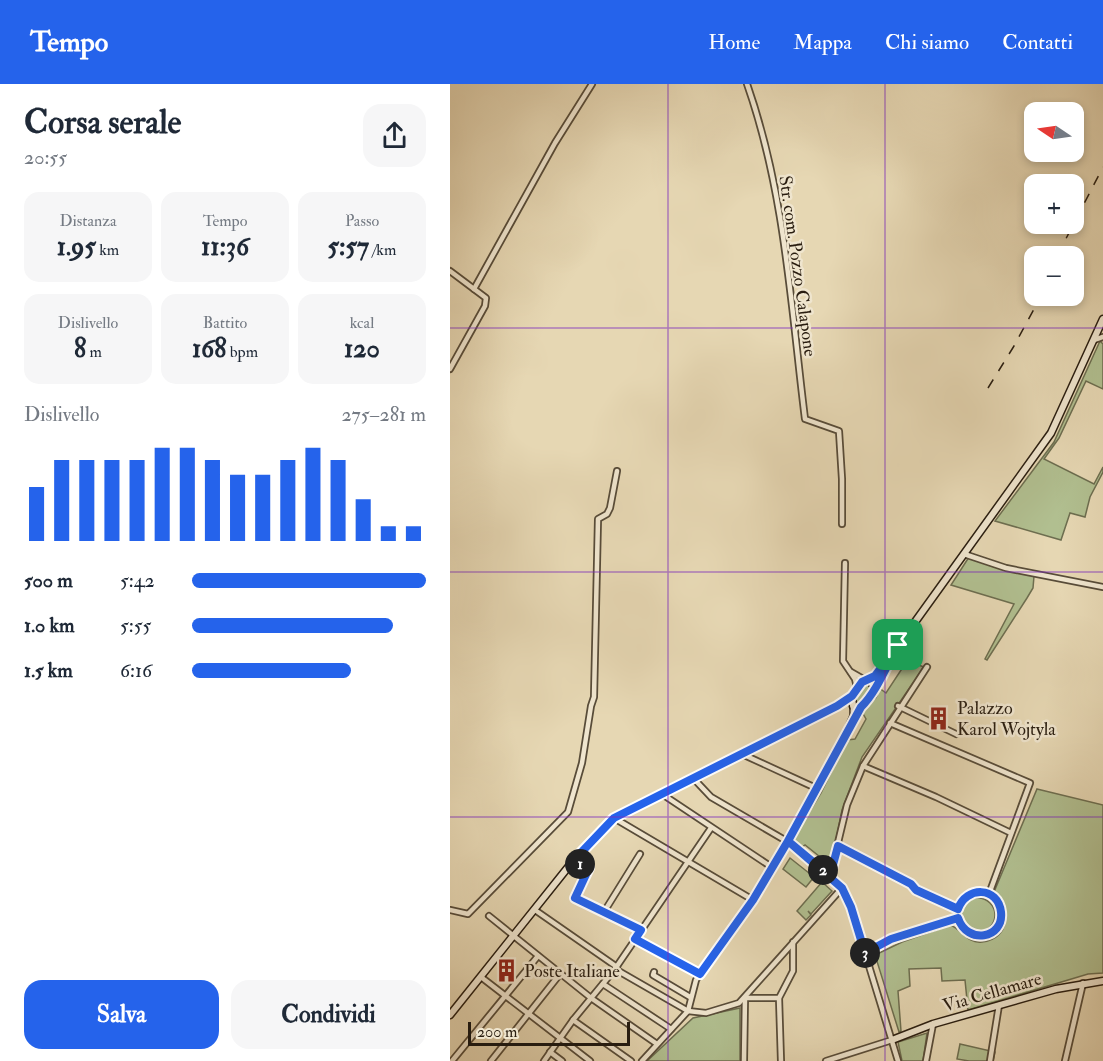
<!DOCTYPE html>
<html lang="it">
<head>
<meta charset="utf-8">
<style>
  body { margin:0; font-family:"IM FELL Double Pica",serif; background:#f6f6f7; color:#1f2937; height:100vh; display:flex; flex-direction:column; font-size:22px; white-space:nowrap }
  * { box-sizing:border-box; margin:0 }
  p { font-size:20px; color:#747a83 }
  .icon { flex:none; width:33px; height:33px; fill:none; stroke:currentColor; stroke-width:2; stroke-linecap:round; stroke-linejoin:round }
  .map { position:relative; flex:1; overflow:hidden }
  .sheet { display:flex; flex-direction:column; background:#fff; width:450px }
  .sheet>* { flex:none }
  .needle { width:39px; rotate:283deg }
  .fabs { position:absolute; left:574px; top:18px; display:grid; gap:12px }
  .fabs a { display:grid; place-items:center; width:60px; height:60px; border-radius:12px; background:#fff; box-shadow:0 3px 9px #0003; font-size:30px }
  .scale { position:absolute; left:18px; bottom:15px; width:162px; box-sizing:border-box; padding-left:6px; border:3px solid #291d10; border-top:0; font-size:16px; line-height:21px; white-space:nowrap; color:#291d10; -webkit-text-stroke:4px #efe5ce; paint-order:stroke }
  .pin { position:absolute; display:grid; place-items:center; width:51px; height:51px; color:#fff; margin:-26px; border-radius:12px; box-shadow:0 3px 9px #0006 }
  .km { position:absolute; width:30px; height:30px; margin:-15px; border-radius:50%; background:#222; color:#fff; font-size:16px; line-height:30px; text-align:center }
  .round { display:grid; place-items:center; flex:none; width:63px; height:63px; border-radius:18px; background:#f6f6f7 }
  .summary { display:flex; align-items:center; justify-content:space-between; height:102px; padding:0 24px }
  h1 { font-size:33px; font-weight:700; line-height:45px }
  .stats { display:grid; grid-template-columns:repeat(3,1fr); gap:9px; height:102px; padding:6px 24px }
  .stats div { display:grid; align-content:center; border-radius:15px; background:#f6f6f7; text-align:center }
  .stats b { font-size:26px; font-weight:700 }
  .stats small { font-size:16px; font-weight:400 }
  .stats p { font-size:16px }
  .chart { height:168px; padding:12px 24px }
  .chart p { display:flex; justify-content:space-between }
  .chart svg { width:100%; height:108px; margin-top:6px; stroke:#2563eb; stroke-width:6 }
  .cta { display:flex; gap:12px; margin-top:auto; padding:12px 24px }
  .cta a { flex:1; height:69px; border-radius:18px; background:#2563eb; color:#fff; font-size:24px; font-weight:700; line-height:69px; text-align:center }
  .cta a+a { background:#f6f6f7; color:#1f2937 }
  ul { padding:0 24px; list-style:none; font-size:20px }
  li { display:grid; grid-template-columns:96px 72px 1fr; align-items:center; height:45px }
  li i { height:15px; border-radius:8px; background:#2563eb }
  header { display:flex; align-items:center; gap:36px; box-sizing:border-box; height:84px; padding:0 30px; background:#2563eb; color:#fff }
  header strong { font-size:28px }
  nav { display:flex; gap:33px; margin-inline-start:auto; font-size:21px }
  main { display:flex; flex:1; min-height:0 }
  .map>svg:first-child { display:block }
  .green { fill:#b1bf90; stroke:#6d6e50; stroke-width:1.5 }
  .lines { fill:none; stroke-linecap:round; stroke-linejoin:round }
  .street-casing { stroke:#584c39; stroke-width:8 }
  .secondary-casing { stroke:#291d10; stroke-width:9 }
  .street { stroke:#efe5ce; stroke-width:4.5 }
  .secondary { stroke:#efe5ce; stroke-width:6 }
  .rail { stroke:#291d10; stroke-width:1.5; stroke-dasharray:10 10; stroke-linecap:butt }
  .route-casing { stroke:#fff; stroke-width:12 }
  .route { stroke:#2563eb; stroke-width:8 }
  .grid { fill:none; stroke:#7b2cbf; stroke-width:1.5; stroke-opacity:0.55 }
  .labels { text-anchor:middle; stroke-width:5; stroke-linejoin:round; paint-order:stroke }
  .street-label { font-size:18px; fill:#291d10; stroke:#efe5ce }
  .poi-label { font-size:18px; fill:#291d10; stroke:#efe5ce; text-anchor:start }
</style>
</head>
<body>
<header>
<strong>Tempo</strong>
<nav><a>Home</a><a>Mappa</a><a>Chi siamo</a><a>Contatti</a></nav>
</header>
<main>
<section class="sheet">
<div class="summary"><div><h1>Corsa serale</h1><p>20:55</p></div><a class="round"><svg class="icon" aria-label="share" viewBox="0 0 24 24"><path d="M12 15V3M7 8l5-5 5 5M5 13v7h14v-7"/></svg></a></div>
<div class="stats">
<div><p>Distanza</p><b>1.95<small> km</small></b></div>
<div><p>Tempo</p><b>11:36</b></div>
<div><p>Passo</p><b>5:57<small> /km</small></b></div>
</div>
<div class="stats">
<div><p>Dislivello</p><b>8<small> m</small></b></div>
<div><p>Battito</p><b>168<small> bpm</small></b></div>
<div><p>kcal</p><b>120</b></div>
</div>
<div class="chart"><p><span>Dislivello</span>275–281 m</p>
<svg viewBox="0 0 160 44" preserveAspectRatio="none"><path d="M5 44V22M15 44V11M25 44V11M35 44V11M45 44V11M55 44V6M65 44V6M75 44V11M85 44V17M95 44V17M105 44V11M115 44V6M125 44V11M135 44V27M145 44V38M155 44V38"/></svg>
</div>
<ul>
<li><b>500 m</b>5:42<i style="width:100%"></i></li>
<li><b>1.0 km</b>5:55<i style="width:86%"></i></li>
<li><b>1.5 km</b>6:16<i style="width:68%"></i></li>
</ul>
<div class="cta"><a>Salva</a><a>Condividi</a></div>
</section>
<div class="map">
<svg width="653" height="977" viewBox="0 0 653 977">
  <rect width="100%" height="100%" fill="#e6d7b3"/>
  <filter id="stains"><feTurbulence type="fractalNoise" baseFrequency=".00333" numOctaves="4"/><feColorMatrix values="0 0 0 0 .2 0 0 0 0 .09 0 0 0 0 .02 0 0 0 .5 -.17"/></filter>
  <radialGradient id="worn" r=".72"><stop offset=".6" stop-color="#630" stop-opacity="0"/><stop offset="1" stop-color="#630" stop-opacity=".3"/></radialGradient>
  <g class="green">
    <polygon points="650,257 653,260 653,305 636,297 609,354 594,375 644,400 653,383 653,388 640,413 635,433 620,429 611,456 545,437 604,358"/>
    <polygon points="519,473 555,486 584,492 583,504 577,514 537,576 535,575 564,520 501,501"/>
    <polygon points="457,577 474,583 412,673 392,726 381,781 376,783 373,781 375,777 355,761 351,764 345,759 344,753 371,709 397,656 405,655 416,635 412,628 426,613 429,604 436,609"/>
    <polygon points="418,599 422,602 422,608 409,620 405,620 403,615 414,600"/>
    <path d="M587,705L653,721V889L638,890L518,926L515,896L492,897L491,884L459,885L460,902L448,907L451,947L449,948L425,871L452,858L500,841C512,845 517,860 532,858C560,855 562,824 544,808Z"/>
    <polygon points="340,774 364,793 356,803 333,785"/>
    <polygon points="372,798 382,807 361,830 358,827 361,831 356,836 347,827"/>
    <circle cx="528" cy="831" r="17"/>
    <polygon points="290,924 290,977 197,977 243,934"/>
    <polygon points="477,949 473,977 452,977 448,958"/>
    <polygon points="510,960 545,968 543,977 519,977 507,975"/>
  </g>
  <g class="lines">
    <defs>
      <g id="street">
        <path d="M297,0C335,108 341,223 355,335L389,347L392,395V440"/>
        <polyline points="0,187 24,205"/>
        <polyline points="644,256 653,253"/>
        <polyline points="0,285 35,222 36,214 24,205 105,59 142,0"/>
        <polyline points="514,470 556,484 653,503"/>
        <polyline points="395,479 393,577 405,595 407,604"/>
        <polyline points="401,588 415,596"/>
        <polyline points="448,622 506,650"/>
        <polyline points="440,639 580,699 539,810"/>
        <polyline points="402,641 411,623"/>
        <polyline points="292,670 368,705"/>
        <polyline points="413,682 486,713 561,749"/>
        <polyline points="244,695 261,713 345,762 392,804 401,823 448,977"/>
        <polyline points="212,710 323,784"/>
        <polyline points="164,734 303,816"/>
        <polyline points="388,762 461,800 466,806 508,825"/>
        <polyline points="123,777 139,784 125,814 191,846"/>
        <polyline points="380,792 397,721 413,682 477,583"/>
        <circle cx="529" cy="830" r="22"/>
        <polyline points="0,826 18,830 118,728 132,679 141,622 144,613 148,435 157,430 160,424 167,387"/>
        <polyline points="85,826 167,883"/>
        <polyline points="154,828 190,770"/>
        <polyline points="39,832 141,914 207,960"/>
        <polyline points="185,855 250,890"/>
        <polyline points="415,869 441,855 508,834"/>
        <polyline points="165,885 238,927 256,929 289,919 392,804"/>
        <polyline points="204,888 203,891 240,913"/>
        <polyline points="31,893 140,977"/>
        <polyline points="153,900 221,945"/>
        <polyline points="238,927 246,896 303,816 368,705 394,653 403,632 403,622"/>
        <polyline points="123,936 181,977"/>
        <polyline points="100,968 112,977"/>
        <polyline points="2,977 88,872"/>
        <polyline points="41,977 110,890"/>
        <polyline points="94,977 123,936 165,885 261,744"/>
        <polyline points="192,977 238,927"/>
        <polyline points="294,977 295,914 329,914"/>
        <polyline points="331,977 329,914 343,887 343,858"/>
        <polyline points="376,977 442,956"/>
        <polyline points="476,977 483,940"/>
        <polyline points="540,977 549,921"/>
        <polyline points="615,977 633,899"/>
      </g>
      <g id="secondary">
        <polyline points="419,596 429,588 601,349 653,235"/>
        <polygon points="419,596 425,604 423,611 411,623 403,622 402,612 412,598"/>
        <polyline points="0,931 123,777 164,734 382,625 402,612"/>
        <polyline points="442,956 483,940 606,905 653,897"/>
      </g>
    </defs>
    <use href="#street" class="street-casing"/>
    <use href="#secondary" class="secondary-casing"/>
    <use href="#street" class="street"/>
    <use href="#secondary" class="secondary"/>
    <g class="rail">
      <polyline points="607,172 653,83"/>
      <polyline points="538,304 564,262 591,212"/>
    </g>
  </g>
  <g class="lines">
    <defs>
      <path id="route" d="M448,561L425,592L412,598L402,612L387,622L164,734L123,777L139,784L125,814L191,846L185,855L250,890L303,816L338,757L380,792L388,762L461,800L466,806L508,825C516,802 548,802 551,828C554,855 517,861 508,834L441,855L415,869L401,823L392,804L338,757L411,623C426,609 437,581 448,561"/>
    </defs>
    <use href="#route" class="route-casing"/>
    <use href="#route" class="route"/>
  </g>
  <path class="grid" d="M218,0V977M435,0V977M0,244H653M0,488H653M0,733H653"/>
  <defs>
    <symbol id="building-bare" viewBox="-9 -9 18 18"><path d="M-4-6H4V6H1V3H-1V6H-4ZM-2.5-4.3h1.7v1.8h-1.7ZM.8-4.3h1.7v1.8H.8ZM-2.5-1h1.7V.8h-1.7ZM.8-1h1.7V.8H.8Z" fill="#8f2418" stroke="#efe5ce" stroke-width="2.5" paint-order="stroke"/></symbol>
  </defs>
  <g fill-rule="evenodd">
    <use href="#building-bare" x="472" y="618" width="33" height="33"/>
    <use href="#building-bare" x="40" y="870" width="33" height="33"/>
  </g>
  <g class="labels">
    <g class="street-label">
      <text transform="translate(348 182) rotate(82)" y="6">Str. com. Pozzo Calapone</text>
      <text transform="translate(542 908) rotate(-16)" y="6">Via Cellamare</text>
    </g>
    <g class="poi-label">
      <text x="507" y="630">Palazzo<tspan x="507" dy="21">Karol Wojtyla</tspan></text>
      <text x="74" y="893">Poste Italiane</text>
    </g>
  </g>
  <rect width="100%" height="100%" filter="url(#stains)"/>
  <rect width="100%" height="100%" fill="url(#worn)"/>
</svg>
<div class="fabs">
<a><svg class="needle" viewBox="-14 -14 28 28"><path d="M0-13l5 13h-10z" fill="#e53935"/><path d="M0 13l5-13h-10z" fill="#747a83"/></svg></a>
<a>+</a>
<a>−</a>
</div>
<div class="scale">200 m</div>
<div class="pin" style="left:448px;top:561px;background:#1e9e55"><svg class="icon" aria-label="arrive" viewBox="0 0 24 24"><path d="M6 21V4h12l-3 4 3 4H6"/></svg></div>
<b class="km" style="left:130px;top:780px">1</b>
<b class="km" style="left:373px;top:786px">2</b>
<b class="km" style="left:415px;top:869px">3</b>
</div>
</main>
</body>
</html>
